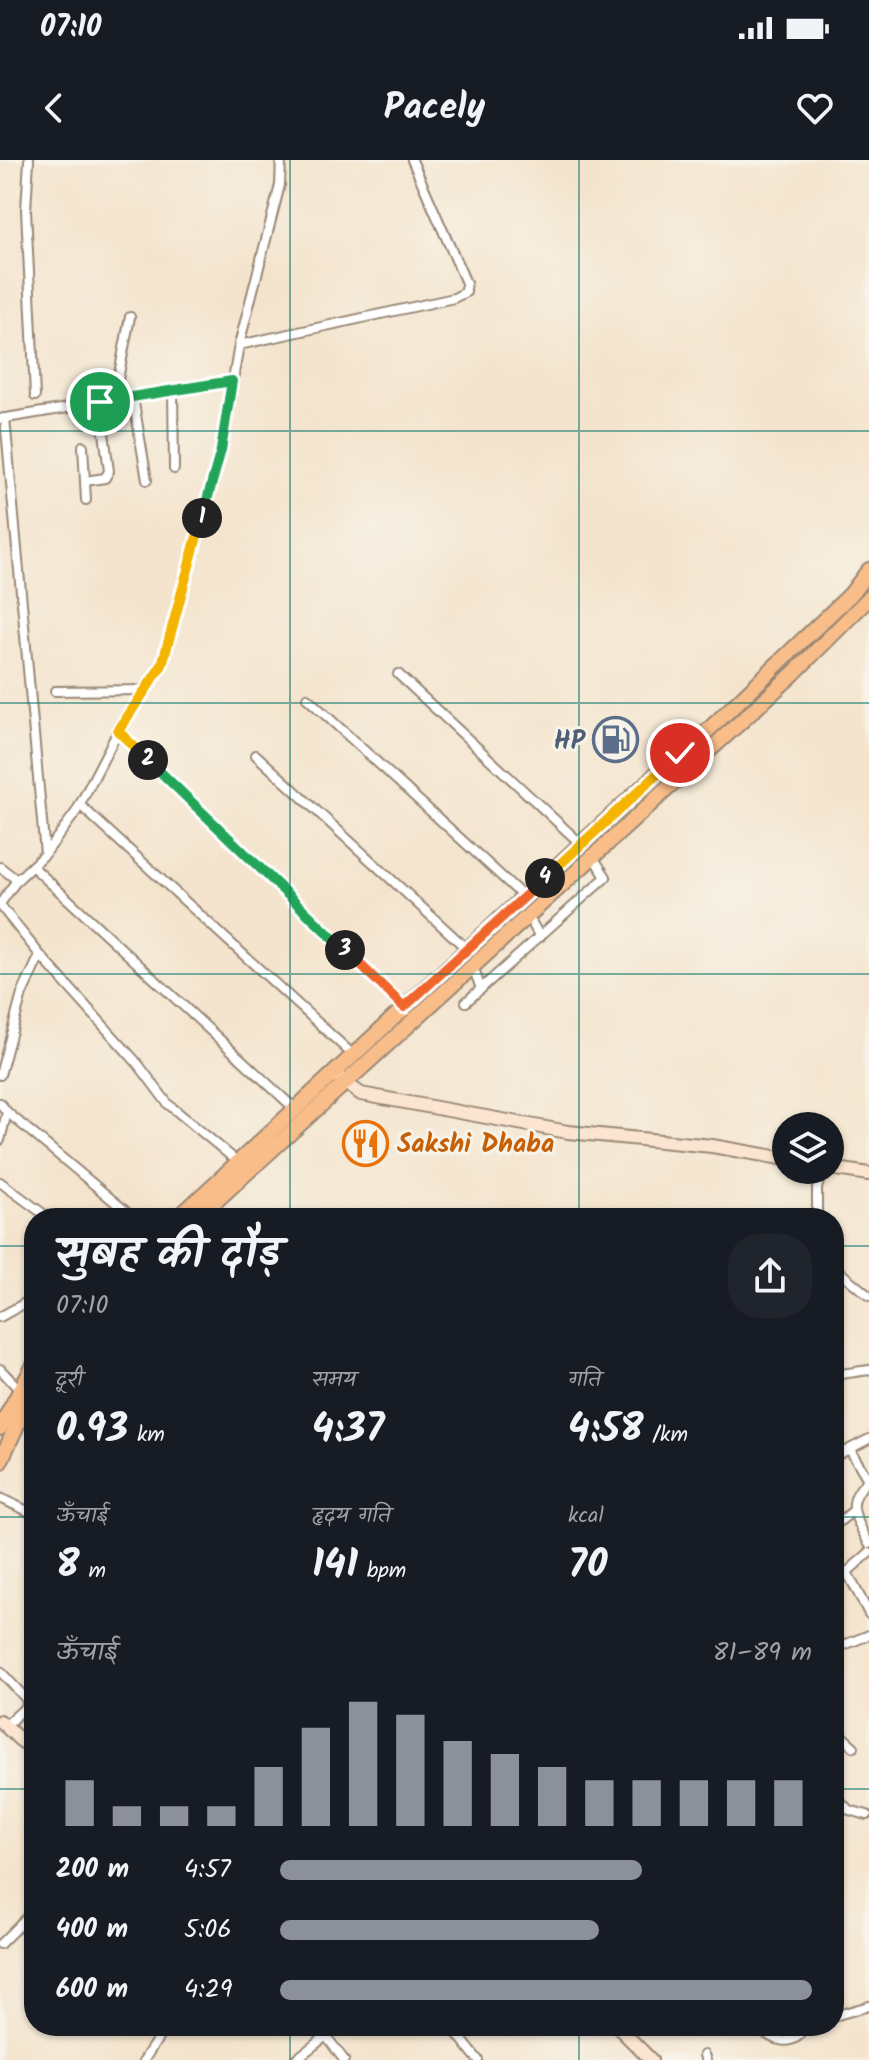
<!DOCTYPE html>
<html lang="hi">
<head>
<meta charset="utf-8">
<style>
  body { margin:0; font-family:Kalam,"Playpen Sans Deva",sans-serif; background:#20242c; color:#f1f3f6; height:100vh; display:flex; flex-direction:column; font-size:30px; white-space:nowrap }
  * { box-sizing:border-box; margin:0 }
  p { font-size:26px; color:#9ea1a6 }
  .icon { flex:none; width:44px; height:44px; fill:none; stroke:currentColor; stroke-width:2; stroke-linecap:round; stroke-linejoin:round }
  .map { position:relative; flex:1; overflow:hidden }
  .details { position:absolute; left:24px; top:1048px; width:820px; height:828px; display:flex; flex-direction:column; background:#171b24; border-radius:32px; box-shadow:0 2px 6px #0004 }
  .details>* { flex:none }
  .tools { position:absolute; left:772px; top:952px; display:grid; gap:16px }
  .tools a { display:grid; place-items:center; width:72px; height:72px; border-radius:50%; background:#171b24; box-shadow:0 2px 6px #0004; font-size:40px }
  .pin { position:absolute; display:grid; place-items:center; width:68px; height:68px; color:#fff; margin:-34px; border:4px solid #fff; border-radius:50%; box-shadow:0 2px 8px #0007 }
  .km { position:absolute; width:40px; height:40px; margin:-20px; border-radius:50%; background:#222; color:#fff; font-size:22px; line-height:40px; text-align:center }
  .round { display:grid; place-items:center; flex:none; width:84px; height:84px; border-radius:32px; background:#20242c }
  .headline { display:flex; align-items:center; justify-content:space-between; height:136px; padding:0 32px }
  h1 { font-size:44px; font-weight:700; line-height:60px }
  .stats { display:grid; grid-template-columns:repeat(3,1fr); gap:12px; height:136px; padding:8px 32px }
  .stats div { display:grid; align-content:center }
  .stats b { font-size:40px; font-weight:700 }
  .stats small { font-size:22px; font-weight:400 }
  .stats p { font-size:22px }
  .chart { height:224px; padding:16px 32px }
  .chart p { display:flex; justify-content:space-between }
  .chart svg { width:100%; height:144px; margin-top:8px; stroke:#8c9099; stroke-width:6 }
  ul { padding:0 32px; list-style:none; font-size:26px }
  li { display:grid; grid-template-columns:128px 96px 1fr; align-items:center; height:60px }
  li i { height:20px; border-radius:10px; background:#8c9099 }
  .status { display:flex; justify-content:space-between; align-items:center; height:56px; padding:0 40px; background:#171b24; direction:ltr }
  .status svg { height:22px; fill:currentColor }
  header { display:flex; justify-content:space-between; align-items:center; height:104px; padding:0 32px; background:#171b24; font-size:36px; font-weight:700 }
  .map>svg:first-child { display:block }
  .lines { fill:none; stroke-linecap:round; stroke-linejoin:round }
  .street-casing { stroke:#988776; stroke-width:12 }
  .secondary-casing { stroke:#988776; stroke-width:16 }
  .primary-casing { stroke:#988776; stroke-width:18 }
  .street { stroke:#fff; stroke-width:8 }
  .secondary { stroke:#fce5d0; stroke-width:12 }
  .primary { stroke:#f8bd89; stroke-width:14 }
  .split-1-casing { stroke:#fff; stroke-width:16 }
  .split-2-casing { stroke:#fff; stroke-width:16 }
  .split-3-casing { stroke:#fff; stroke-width:16 }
  .split-4-casing { stroke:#fff; stroke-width:16 }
  .split-5-casing { stroke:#fff; stroke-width:16 }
  .split-1 { stroke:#22a559; stroke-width:10 }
  .split-2 { stroke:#f5b400; stroke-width:10 }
  .split-3 { stroke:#22a559; stroke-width:10 }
  .split-4 { stroke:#f0652b; stroke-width:10 }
  .split-5 { stroke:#f5b400; stroke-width:10 }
  .grid { fill:none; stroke:#0f766e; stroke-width:2; stroke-opacity:0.55 }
  .labels { text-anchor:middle; stroke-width:6; stroke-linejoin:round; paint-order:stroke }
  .service-label { font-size:26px; font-weight:bold; fill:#4e5e75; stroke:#f7f3e8; text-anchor:end }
  .food-label { font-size:26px; font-weight:bold; fill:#c56008; stroke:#f7f3e8; text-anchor:start }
</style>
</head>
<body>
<div class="status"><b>07:10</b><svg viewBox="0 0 49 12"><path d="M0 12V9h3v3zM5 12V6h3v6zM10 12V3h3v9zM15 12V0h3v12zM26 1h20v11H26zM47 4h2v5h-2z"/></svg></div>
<header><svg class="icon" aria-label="back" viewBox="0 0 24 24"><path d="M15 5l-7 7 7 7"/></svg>Pacely<svg class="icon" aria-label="heart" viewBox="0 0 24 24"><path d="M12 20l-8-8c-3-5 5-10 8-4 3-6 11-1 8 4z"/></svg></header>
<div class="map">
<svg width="869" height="1900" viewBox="0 0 869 1900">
  <rect width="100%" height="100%" fill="#f7f3e8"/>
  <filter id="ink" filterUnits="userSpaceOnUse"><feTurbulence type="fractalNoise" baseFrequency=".0125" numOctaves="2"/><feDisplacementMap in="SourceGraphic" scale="16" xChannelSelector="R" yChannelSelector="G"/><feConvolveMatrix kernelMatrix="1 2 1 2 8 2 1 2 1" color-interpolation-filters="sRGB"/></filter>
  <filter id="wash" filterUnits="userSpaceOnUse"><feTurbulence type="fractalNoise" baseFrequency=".006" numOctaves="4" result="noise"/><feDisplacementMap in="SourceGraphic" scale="32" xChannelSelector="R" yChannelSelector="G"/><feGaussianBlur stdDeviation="1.8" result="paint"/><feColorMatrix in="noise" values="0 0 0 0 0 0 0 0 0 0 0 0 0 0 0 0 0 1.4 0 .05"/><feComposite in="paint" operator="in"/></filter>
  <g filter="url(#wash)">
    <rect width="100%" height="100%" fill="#f4e4cd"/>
  </g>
  <g filter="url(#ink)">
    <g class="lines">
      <defs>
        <g id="street">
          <polyline points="29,0 26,50 35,236"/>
          <polyline points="239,185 454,138 466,132 466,123 412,0"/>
          <polyline points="173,230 174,309"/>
          <polyline points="133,237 147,320"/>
          <polyline points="114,240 130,157"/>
          <polyline points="5,258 45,694"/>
          <polyline points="0,259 232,221"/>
          <polyline points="83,286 86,340"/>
          <polyline points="85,321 105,318 109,311 100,242"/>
          <polyline points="398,514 581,684"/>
          <polyline points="55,531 146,530"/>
          <polyline points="307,538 524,737"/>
          <polyline points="118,571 404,847"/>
          <polyline points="256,595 467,789"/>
          <polyline points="80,645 352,894"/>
          <polyline points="32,706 295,949"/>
          <polyline points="0,707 17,720"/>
          <polyline points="0,744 17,720 45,694 76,652 118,571 162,505 221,290 239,185 280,25 281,0"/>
          <polyline points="0,745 40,795 22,834 0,915"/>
          <polyline points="528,756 540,777"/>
          <polyline points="40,795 138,904 168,944 238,1002"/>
          <polyline points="473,807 481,829"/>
          <polyline points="466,842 606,717 593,697"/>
          <polyline points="0,943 7,952 0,980"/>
          <polyline points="7,952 134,1058"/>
          <polyline points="0,1022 49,1058"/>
          <polyline points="817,1058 817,1029 822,1010"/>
          <polyline points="834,1104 840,1112 869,1136"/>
          <polyline points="834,1125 840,1112"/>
          <polyline points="0,1157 34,1138"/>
          <polyline points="0,1209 20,1230"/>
          <polyline points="834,1215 869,1210"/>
          <polyline points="16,1261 34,1263"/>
          <polyline points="850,1290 869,1321"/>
          <polyline points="834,1297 869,1279"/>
          <path d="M868,1320C843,1344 856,1357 869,1384"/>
          <polyline points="0,1338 34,1354"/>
          <polyline points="834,1366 854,1350"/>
          <polyline points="869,1393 847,1412 869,1454"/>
          <polyline points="834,1489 869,1475"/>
          <polyline points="0,1511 30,1543"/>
          <polyline points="5,1566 30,1543 34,1544"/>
          <polyline points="834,1569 854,1587"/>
          <polyline points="834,1635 849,1650 867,1655"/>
          <polyline points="0,1784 34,1750"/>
          <polyline points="834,1856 869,1846"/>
          <polyline points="451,1866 478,1900"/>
          <path d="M758,1866C772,1882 794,1889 806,1866"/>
          <polyline points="326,1876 344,1900"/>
          <polyline points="704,1895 706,1900"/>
          <polyline points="144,1900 166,1866"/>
          <polyline points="295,1900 339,1866"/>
        </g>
        <g id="secondary">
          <polyline points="340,919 361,934 513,962 568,972 712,986 786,999"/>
          <polyline points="830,1008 869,1014"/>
          <polyline points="0,1561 20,1580 34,1589"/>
          <polyline points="617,1866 651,1900"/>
        </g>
        <g id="primary">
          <polyline points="178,1058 666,605 700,578 851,434 869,410"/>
          <polyline points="197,1058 793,514 869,438"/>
          <polyline points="0,1268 34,1205"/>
          <polyline points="0,1302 34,1228"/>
        </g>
      </defs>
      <use href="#street" class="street-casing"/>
      <use href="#secondary" class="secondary-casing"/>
      <use href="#primary" class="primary-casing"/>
      <use href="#street" class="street"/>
      <use href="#secondary" class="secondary"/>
      <use href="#primary" class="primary"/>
    </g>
  </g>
  <g class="lines" filter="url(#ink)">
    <defs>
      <polyline id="split-1" points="100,242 232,221 221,290 202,358"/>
      <polyline id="split-2" points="148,600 118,571 162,505 202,358"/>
      <polyline id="split-3" points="148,600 345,790"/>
      <polyline id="split-4" points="345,790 404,847 545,718"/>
      <polyline id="split-5" points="545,718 680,593"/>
    </defs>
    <use href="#split-1" class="split-1-casing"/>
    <use href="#split-2" class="split-2-casing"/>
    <use href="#split-3" class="split-3-casing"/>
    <use href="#split-4" class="split-4-casing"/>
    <use href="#split-5" class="split-5-casing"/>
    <use href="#split-1" class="split-1"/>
    <use href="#split-2" class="split-2"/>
    <use href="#split-3" class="split-3"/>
    <use href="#split-4" class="split-4"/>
    <use href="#split-5" class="split-5"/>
  </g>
  <path class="grid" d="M290,0V1058M579,0V1058M0,271H869M0,543H869M0,814H869M0,1086H34M834,1086H869M0,1357H34M834,1357H869M0,1629H34M834,1629H869M290,1866V1900M579,1866V1900"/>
  <defs>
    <symbol id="fuel-ring" viewBox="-11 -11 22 22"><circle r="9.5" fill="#f7f3e8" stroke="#5c6f8a" stroke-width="1.5"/><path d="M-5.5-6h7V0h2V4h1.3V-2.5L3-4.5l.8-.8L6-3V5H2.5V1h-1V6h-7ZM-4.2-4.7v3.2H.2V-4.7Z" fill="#5c6f8a"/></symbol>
    <symbol id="restaurant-ring" viewBox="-11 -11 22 22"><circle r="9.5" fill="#f7f3e8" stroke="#e8710a" stroke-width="1.5"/><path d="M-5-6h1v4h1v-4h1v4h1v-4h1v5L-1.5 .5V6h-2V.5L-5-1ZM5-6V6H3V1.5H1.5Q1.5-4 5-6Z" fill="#e8710a"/></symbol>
  </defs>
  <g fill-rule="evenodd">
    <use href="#fuel-ring" x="590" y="554" width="51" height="51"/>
    <use href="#restaurant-ring" x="340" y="958" width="51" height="51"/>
  </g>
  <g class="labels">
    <g class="service-label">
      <text x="585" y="589">HP</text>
    </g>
    <g class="food-label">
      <text x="397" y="992">Sakshi Dhaba</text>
    </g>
  </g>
</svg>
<div class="tools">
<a><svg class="icon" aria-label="layers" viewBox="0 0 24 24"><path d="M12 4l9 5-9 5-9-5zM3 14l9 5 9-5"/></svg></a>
</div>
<div class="pin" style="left:100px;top:242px;background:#1e9e55"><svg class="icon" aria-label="arrive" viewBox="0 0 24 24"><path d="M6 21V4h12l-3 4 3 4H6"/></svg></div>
<div class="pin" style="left:680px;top:593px;background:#d93025"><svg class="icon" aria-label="check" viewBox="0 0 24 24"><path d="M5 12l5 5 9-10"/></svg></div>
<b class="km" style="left:202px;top:358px">1</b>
<b class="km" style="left:148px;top:600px">2</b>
<b class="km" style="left:345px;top:790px">3</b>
<b class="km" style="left:545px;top:718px">4</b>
<section class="details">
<div class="headline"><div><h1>सुबह की दौड़</h1><p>07:10</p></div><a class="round"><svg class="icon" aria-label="share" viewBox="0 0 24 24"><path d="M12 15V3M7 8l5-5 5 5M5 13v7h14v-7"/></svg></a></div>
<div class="stats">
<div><p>दूरी</p><b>0.93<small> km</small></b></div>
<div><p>समय</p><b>4:37</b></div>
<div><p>गति</p><b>4:58<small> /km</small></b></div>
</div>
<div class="stats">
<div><p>ऊँचाई</p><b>8<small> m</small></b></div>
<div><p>हृदय गति</p><b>141<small> bpm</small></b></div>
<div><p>kcal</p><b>70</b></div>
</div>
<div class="chart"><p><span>ऊँचाई</span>81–89 m</p>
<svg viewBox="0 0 160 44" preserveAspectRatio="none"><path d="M5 44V30M15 44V38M25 44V38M35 44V38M45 44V26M55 44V14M65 44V6M75 44V10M85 44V18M95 44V22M105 44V26M115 44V30M125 44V30M135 44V30M145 44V30M155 44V30"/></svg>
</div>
<ul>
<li><b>200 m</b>4:57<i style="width:68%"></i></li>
<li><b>400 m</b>5:06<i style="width:60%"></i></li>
<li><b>600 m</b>4:29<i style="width:100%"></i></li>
</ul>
</section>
</div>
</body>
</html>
